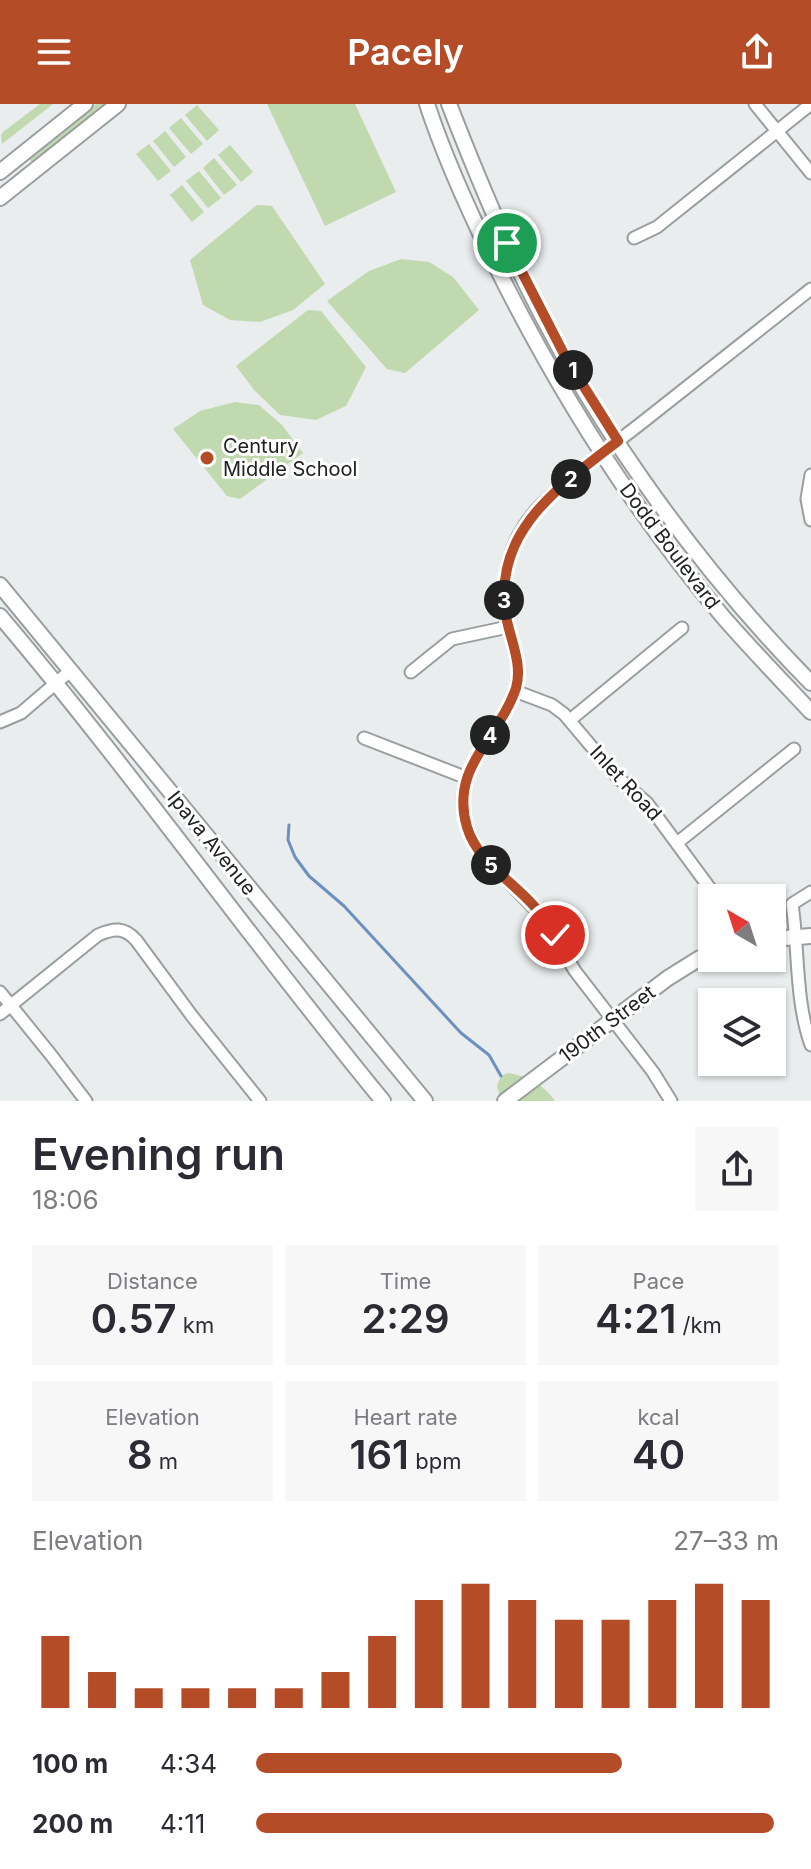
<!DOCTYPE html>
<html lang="en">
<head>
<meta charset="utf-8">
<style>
  body { margin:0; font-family:Inter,sans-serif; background:#f7f7f7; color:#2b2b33; height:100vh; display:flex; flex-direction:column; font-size:30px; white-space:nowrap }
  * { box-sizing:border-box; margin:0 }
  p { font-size:26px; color:#7c7c81 }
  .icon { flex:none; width:44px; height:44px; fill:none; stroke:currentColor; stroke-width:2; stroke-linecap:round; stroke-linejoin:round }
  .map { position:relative; height:997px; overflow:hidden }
  .sheet { display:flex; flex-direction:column; background:#fff; flex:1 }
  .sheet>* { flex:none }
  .needle { width:52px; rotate:321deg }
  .tools { position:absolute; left:698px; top:780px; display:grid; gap:16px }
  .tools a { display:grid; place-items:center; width:88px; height:88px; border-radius:0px; background:#fff; box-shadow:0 2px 6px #0004; font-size:40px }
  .pin { position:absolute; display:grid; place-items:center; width:68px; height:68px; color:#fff; margin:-34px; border:4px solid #fff; border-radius:50%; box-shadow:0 2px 8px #0007 }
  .km { position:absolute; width:40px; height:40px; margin:-20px; border-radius:50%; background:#222; color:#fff; font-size:22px; line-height:40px; text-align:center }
  .round { display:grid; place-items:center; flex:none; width:84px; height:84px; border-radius:0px; background:#f7f7f7 }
  .summary { display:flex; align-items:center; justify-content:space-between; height:136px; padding:0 32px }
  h1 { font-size:44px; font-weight:600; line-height:60px }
  .stats { display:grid; grid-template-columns:repeat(3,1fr); gap:12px; height:136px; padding:8px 32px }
  .stats div { display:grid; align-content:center; border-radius:0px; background:#f7f7f7; text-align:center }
  .stats b { font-size:40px; font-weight:600 }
  .stats small { font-size:22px; font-weight:400 }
  .stats p { font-size:22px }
  .chart { height:224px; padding:16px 32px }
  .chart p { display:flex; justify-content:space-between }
  .chart svg { width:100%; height:144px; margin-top:8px; stroke:#b44c28; stroke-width:6 }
  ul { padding:0 32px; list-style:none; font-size:26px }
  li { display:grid; grid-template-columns:128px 96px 1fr; align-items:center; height:60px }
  li i { height:20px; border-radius:10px; background:#b44c28 }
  header { display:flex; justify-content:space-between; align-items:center; height:104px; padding:0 32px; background:#b44c28; color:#fff; font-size:36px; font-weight:600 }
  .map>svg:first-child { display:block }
  .green { fill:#c1d9ae }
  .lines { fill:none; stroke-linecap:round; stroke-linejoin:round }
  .stream { stroke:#6c91c0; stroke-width:3 }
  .street-casing { stroke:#9a9e9e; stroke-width:15 }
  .secondary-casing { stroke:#9a9e9e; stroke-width:18 }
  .street { stroke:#fff; stroke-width:11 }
  .secondary { stroke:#fff; stroke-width:14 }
  .route-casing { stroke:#fff; stroke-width:16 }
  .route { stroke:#b44c28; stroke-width:10 }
  .poi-dot { fill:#b44c28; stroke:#fff; stroke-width:3 }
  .labels { text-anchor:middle; stroke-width:6; stroke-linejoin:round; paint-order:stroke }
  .poi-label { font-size:20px; fill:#202121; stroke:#fff; text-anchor:start }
  .street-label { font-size:20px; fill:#202121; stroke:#fff }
</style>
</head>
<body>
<header><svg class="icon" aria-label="menu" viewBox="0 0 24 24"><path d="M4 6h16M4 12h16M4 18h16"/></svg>Pacely<svg class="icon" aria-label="share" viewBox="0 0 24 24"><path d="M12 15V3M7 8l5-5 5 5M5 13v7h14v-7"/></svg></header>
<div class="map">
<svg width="811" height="997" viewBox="0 0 811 997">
  <rect width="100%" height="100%" fill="#e9eded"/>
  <g class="green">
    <polygon points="40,0 53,0 2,40 1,32 3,28"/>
    <polygon points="96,0 107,0 33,59 28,54"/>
    <polygon points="267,0 355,0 396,88 325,122"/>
    <polygon points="197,1 219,26 207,37 185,11"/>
    <polygon points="181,14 203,40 191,50 169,24"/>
    <polygon points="165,27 186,53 174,63 153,37"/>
    <polygon points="149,40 171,67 158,77 136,50"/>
    <polygon points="230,41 253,68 241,78 218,51"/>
    <polygon points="214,54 237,81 224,91 203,64"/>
    <polygon points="199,67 221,94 208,104 186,77"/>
    <polygon points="182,81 204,108 192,118 170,91"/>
    <polygon points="257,101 272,102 325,180 293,206 260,218 230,216 203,201 190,156"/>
    <polygon points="401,155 429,158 453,173 479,206 405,269 387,265 327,197 369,167"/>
    <polygon points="308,206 321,207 366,263 346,302 316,316 280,311 254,286 236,262"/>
    <polygon points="235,298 259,301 282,321 303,349 240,395 227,392 173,325 200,307"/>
    <path d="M508,969C528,972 543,980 555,997H501L497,982L501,972Z"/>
  </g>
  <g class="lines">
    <polyline class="stream" points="289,721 288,736 295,753 309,772 344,802 461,929 489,951 501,972"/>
    <defs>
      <g id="street">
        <polyline points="755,0 811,69"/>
        <polyline points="634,134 657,123 811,0"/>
        <polyline points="811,371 807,395 811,416"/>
        <polyline points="411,568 452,535 508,523"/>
        <polyline points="515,587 552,601 564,610 618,674 647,699 717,794"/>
        <polyline points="570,616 682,524"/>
        <polyline points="0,618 21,609 70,567"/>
        <polyline points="364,634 467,674"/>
        <polyline points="677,739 794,645"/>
        <path d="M811,788L792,800C799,847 795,896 811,941"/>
        <polyline points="0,888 51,951 86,997"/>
        <path d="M0,910L98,831C114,824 124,823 136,836L192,912L260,997"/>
        <path d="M671,997L653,968L575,867L541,811L480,749C435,677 490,649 514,589C525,561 508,534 505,506C503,488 505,470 510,452C516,434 527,415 541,401C571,371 611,343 644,317C700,273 756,229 811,185"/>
      </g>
      <g id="secondary">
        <path d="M427,0C448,64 477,125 507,184C567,301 639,414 724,514C752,546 782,577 811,608"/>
        <path d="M449,0C468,49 488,98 510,146C580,301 692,458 811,579"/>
        <polyline points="0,68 85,0"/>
        <polyline points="0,94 118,0"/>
        <polyline points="0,481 425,997"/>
        <path d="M0,512C133,669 252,838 383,997"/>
        <polyline points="772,835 811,832"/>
        <polyline points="505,997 668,874 700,854 712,849"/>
      </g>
    </defs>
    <use href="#street" class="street-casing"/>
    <use href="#secondary" class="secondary-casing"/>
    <use href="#street" class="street"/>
    <use href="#secondary" class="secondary"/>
  </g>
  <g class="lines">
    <defs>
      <path id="route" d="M507,139L566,254L618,337C559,383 492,427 506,512C510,535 523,560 516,584C500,633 449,663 467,723C477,757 511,776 534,802C542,811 548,821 555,831"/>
    </defs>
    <use href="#route" class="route-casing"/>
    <use href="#route" class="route"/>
  </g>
  <circle class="poi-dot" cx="207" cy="354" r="8"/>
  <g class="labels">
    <g class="poi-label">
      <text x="223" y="349">Century<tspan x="223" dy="23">Middle School</tspan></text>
    </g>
    <g class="street-label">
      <text transform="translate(670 442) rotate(53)" y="7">Dodd Boulevard</text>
      <text transform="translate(626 679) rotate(47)" y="7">Inlet Road</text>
      <text transform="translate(212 739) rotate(51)" y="7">Ipava Avenue</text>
      <text transform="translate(607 920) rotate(-37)" y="7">190th Street</text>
    </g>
  </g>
</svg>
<div class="tools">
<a><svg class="needle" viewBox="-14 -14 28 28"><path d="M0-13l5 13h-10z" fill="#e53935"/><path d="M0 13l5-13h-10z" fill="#7c7c81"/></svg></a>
<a><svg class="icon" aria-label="layers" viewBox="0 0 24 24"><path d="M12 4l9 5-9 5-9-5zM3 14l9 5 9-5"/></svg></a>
</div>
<div class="pin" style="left:507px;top:139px;background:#1e9e55"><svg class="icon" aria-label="arrive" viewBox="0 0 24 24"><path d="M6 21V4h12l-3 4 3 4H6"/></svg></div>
<div class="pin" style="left:555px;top:831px;background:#d93025"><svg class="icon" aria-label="check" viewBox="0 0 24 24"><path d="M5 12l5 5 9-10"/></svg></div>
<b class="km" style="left:573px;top:266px">1</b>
<b class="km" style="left:571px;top:375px">2</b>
<b class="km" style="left:504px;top:496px">3</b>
<b class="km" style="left:490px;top:631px">4</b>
<b class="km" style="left:491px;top:761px">5</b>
</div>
<section class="sheet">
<div class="summary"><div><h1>Evening run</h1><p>18:06</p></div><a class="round"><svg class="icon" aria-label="share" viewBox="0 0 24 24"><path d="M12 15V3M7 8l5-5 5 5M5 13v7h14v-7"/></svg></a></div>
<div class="stats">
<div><p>Distance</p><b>0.57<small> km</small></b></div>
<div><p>Time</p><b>2:29</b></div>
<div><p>Pace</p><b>4:21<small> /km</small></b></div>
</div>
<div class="stats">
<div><p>Elevation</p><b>8<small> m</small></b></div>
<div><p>Heart rate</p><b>161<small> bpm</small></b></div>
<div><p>kcal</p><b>40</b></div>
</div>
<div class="chart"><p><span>Elevation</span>27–33 m</p>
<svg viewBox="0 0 160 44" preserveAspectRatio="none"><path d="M5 44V22M15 44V33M25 44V38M35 44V38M45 44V38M55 44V38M65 44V33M75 44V22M85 44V11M95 44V6M105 44V11M115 44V17M125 44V17M135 44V11M145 44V6M155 44V11"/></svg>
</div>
<ul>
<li><b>100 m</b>4:34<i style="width:70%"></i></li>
<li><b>200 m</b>4:11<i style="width:99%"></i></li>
</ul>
</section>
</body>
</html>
